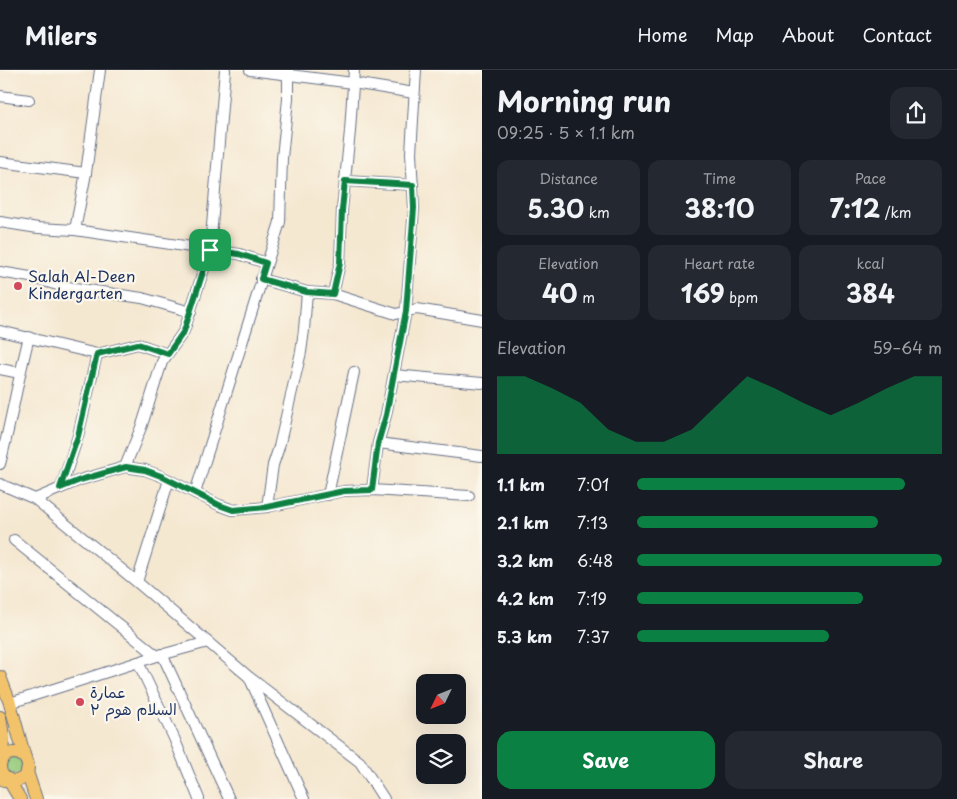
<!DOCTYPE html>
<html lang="en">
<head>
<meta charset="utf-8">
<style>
  body { margin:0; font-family:"Playpen Sans","Playpen Sans Arabic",sans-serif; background:#242831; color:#f1f3f6; height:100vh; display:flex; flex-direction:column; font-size:19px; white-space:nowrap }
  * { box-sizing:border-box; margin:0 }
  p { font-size:16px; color:#9ea1a6 }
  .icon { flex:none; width:28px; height:28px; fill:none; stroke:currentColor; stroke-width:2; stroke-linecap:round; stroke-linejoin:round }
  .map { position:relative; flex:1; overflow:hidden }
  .sheet { display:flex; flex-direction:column; background:#171b24; width:475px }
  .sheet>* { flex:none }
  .needle { width:32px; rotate:227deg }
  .buttons { position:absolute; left:416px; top:604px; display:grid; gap:10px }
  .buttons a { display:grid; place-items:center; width:50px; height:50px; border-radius:10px; background:#171b24; box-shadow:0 5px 20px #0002; font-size:25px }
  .pin { position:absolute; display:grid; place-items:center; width:42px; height:42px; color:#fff; margin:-21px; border-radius:10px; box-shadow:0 2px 8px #0006 }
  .round { display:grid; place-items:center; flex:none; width:52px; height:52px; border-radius:15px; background:#242831 }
  .overview { display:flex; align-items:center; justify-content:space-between; height:85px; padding:0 15px }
  h1 { font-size:28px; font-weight:700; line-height:38px }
  .stats { display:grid; grid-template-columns:repeat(3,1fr); gap:8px; height:85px; padding:5px 15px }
  .stats div { display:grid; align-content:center; border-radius:12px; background:#242831; text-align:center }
  .stats b { font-size:25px; font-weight:700 }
  .stats small { font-size:14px; font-weight:400 }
  .stats p { font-size:14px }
  .chart { height:140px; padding:10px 15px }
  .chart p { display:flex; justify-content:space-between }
  .chart svg { width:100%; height:90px; margin-top:5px; fill:#0b8043; opacity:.7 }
  .action { display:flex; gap:10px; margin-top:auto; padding:10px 15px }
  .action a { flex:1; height:58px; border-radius:15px; background:#0b8043; color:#fff; font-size:20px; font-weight:700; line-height:58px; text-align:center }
  .action a+a { background:#242831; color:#f1f3f6 }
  ul { padding:0 15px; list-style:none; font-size:16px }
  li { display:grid; grid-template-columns:80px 60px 1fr; align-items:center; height:38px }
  li i { height:12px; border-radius:6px; background:#0b8043 }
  header { display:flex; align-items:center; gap:30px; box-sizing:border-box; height:70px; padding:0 25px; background:#171b24; border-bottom:1px solid #363941 }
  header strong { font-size:24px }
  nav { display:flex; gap:28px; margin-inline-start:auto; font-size:18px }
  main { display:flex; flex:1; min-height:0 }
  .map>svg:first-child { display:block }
  .green { fill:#97cb7c; stroke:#597d6d }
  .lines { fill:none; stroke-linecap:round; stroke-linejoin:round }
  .minor-casing { stroke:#677086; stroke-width:12 }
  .major-casing { stroke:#677086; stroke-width:14 }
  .minor { stroke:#fff; stroke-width:10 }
  .major { stroke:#f2c36a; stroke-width:12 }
  .route-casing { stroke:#fff; stroke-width:10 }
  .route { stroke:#0b8043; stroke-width:6 }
  .poi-dot { fill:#d1495b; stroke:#fbf7ec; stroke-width:2 }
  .labels { text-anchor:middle; stroke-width:4.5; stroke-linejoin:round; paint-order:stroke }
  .poi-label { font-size:15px; fill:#1b2f5e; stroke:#fbf7ec; text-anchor:start }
</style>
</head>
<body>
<header>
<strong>Milers</strong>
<nav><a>Home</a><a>Map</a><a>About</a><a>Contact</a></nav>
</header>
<main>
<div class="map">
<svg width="482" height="729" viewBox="0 0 482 729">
  <rect width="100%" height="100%" fill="#fbf7ec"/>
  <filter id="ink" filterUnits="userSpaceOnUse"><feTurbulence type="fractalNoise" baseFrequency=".02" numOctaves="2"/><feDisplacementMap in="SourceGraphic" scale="10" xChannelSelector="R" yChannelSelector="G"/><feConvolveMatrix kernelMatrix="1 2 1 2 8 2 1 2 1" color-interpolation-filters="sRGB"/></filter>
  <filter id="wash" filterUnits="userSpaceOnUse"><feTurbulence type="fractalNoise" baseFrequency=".0096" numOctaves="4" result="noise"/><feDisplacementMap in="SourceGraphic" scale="20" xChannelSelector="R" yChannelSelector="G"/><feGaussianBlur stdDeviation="1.12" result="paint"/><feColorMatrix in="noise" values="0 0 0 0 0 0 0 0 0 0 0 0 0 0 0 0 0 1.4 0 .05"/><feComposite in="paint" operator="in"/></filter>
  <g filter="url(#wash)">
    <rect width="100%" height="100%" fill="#f5e8d1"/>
    <circle class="green" cx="14" cy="696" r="9"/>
  </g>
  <g filter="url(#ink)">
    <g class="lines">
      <defs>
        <g id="minor">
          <polyline points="250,0 353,13 414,23"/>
          <polyline points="0,26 29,30"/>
          <polyline points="0,92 86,103"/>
          <polyline points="345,111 413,115"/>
          <polyline points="0,152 38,158 75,160 239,184 266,193"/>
          <polyline points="75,160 86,103 100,0"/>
          <polyline points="0,202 30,207 61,216 142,228 191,242"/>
          <polyline points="261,209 307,222 333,224 396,244 417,239 482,250"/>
          <polyline points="333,224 340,193 342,140 350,61 354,0"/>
          <polyline points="0,261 97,284 138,274 167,284"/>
          <polyline points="0,299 20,303"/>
          <polyline points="394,305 482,313"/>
          <polyline points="378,373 482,386"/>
          <path d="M0,394C11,352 18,309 29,267"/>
          <polyline points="125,397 142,355 162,292 184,261 210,180 225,0"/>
          <polyline points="0,414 35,429 137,512 249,607 360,692 384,729"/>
          <polyline points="61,418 78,366 97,284"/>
          <polyline points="372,420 378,373 386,345 406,241 414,138 411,83 416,0"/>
          <polyline points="195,423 280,152 282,88 288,29 288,0"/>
          <polyline points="328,425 354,302"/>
          <polyline points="35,429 80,410 125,397 145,400 161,406 219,435 233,440 267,437 344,421 372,420 469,426"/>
          <polyline points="267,437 273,395 279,377 301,282 304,260 307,222"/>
          <polyline points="14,470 157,586"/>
          <polyline points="137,512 169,410"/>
          <polyline points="162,584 229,729"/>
          <polyline points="138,592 174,668 199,729"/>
          <polyline points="250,609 304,729"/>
          <polyline points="10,633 157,586 208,572"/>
        </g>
        <g id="major">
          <polyline points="0,607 10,633 25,688"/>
          <polyline points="0,647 3,666 2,690 0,691"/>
          <circle cx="14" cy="697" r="14"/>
          <polyline points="27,702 36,729"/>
          <polyline points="4,710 8,709 20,729"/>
        </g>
      </defs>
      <use href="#minor" class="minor-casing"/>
      <use href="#major" class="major-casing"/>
      <use href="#minor" class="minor"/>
      <use href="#major" class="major"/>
    </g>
  </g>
  <g class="lines" filter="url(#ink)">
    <defs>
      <polygon id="route" points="345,111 413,115 414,138 406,241 386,345 378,373 372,420 344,421 267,437 233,440 219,435 161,406 145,400 126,397 80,410 60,418 78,366 97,284 138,274 168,284 184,261 210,180 239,184 266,193 261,209 307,222 333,224 340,193 342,140"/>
    </defs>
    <use href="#route" class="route-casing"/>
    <use href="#route" class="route"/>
  </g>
  <g class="poi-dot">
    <circle cx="18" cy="216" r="5"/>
    <circle cx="80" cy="632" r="5"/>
  </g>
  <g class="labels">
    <g class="poi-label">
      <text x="28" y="212">Salah Al-Deen<tspan x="28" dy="17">Kindergarten</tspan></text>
      <text x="90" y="628">عمارة<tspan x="90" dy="17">السلام هوم ٣</tspan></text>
    </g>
  </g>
</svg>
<div class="buttons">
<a><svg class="needle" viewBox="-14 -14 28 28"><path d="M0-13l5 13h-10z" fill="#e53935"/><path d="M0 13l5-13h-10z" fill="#9ea1a6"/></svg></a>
<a><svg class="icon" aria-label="layers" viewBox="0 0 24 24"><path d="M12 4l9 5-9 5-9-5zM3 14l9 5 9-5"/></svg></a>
</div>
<div class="pin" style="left:210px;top:180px;background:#1e9e55"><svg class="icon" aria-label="arrive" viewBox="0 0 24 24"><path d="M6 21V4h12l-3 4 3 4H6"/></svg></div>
</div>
<section class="sheet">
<div class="overview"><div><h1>Morning run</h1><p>09:25 · 5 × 1.1 km</p></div><a class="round"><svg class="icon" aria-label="share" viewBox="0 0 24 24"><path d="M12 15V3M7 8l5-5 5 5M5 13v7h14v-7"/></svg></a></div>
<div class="stats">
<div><p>Distance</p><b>5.30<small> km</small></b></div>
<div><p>Time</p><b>38:10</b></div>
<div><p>Pace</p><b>7:12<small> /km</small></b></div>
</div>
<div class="stats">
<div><p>Elevation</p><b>40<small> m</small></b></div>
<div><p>Heart rate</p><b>169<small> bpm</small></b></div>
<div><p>kcal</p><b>384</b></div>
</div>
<div class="chart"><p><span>Elevation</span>59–64 m</p>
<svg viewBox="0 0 160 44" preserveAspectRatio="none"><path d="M0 44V6L10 6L20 12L30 19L40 32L50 38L60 38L70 32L80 19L90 6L100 12L110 19L120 25L130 19L140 12L150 6L160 6V44z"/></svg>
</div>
<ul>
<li><b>1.1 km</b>7:01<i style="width:88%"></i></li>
<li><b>2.1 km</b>7:13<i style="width:79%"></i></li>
<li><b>3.2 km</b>6:48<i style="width:100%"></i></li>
<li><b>4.2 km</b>7:19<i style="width:74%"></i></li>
<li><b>5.3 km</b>7:37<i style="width:63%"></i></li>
</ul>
<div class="action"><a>Save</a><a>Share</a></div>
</section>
</main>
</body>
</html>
